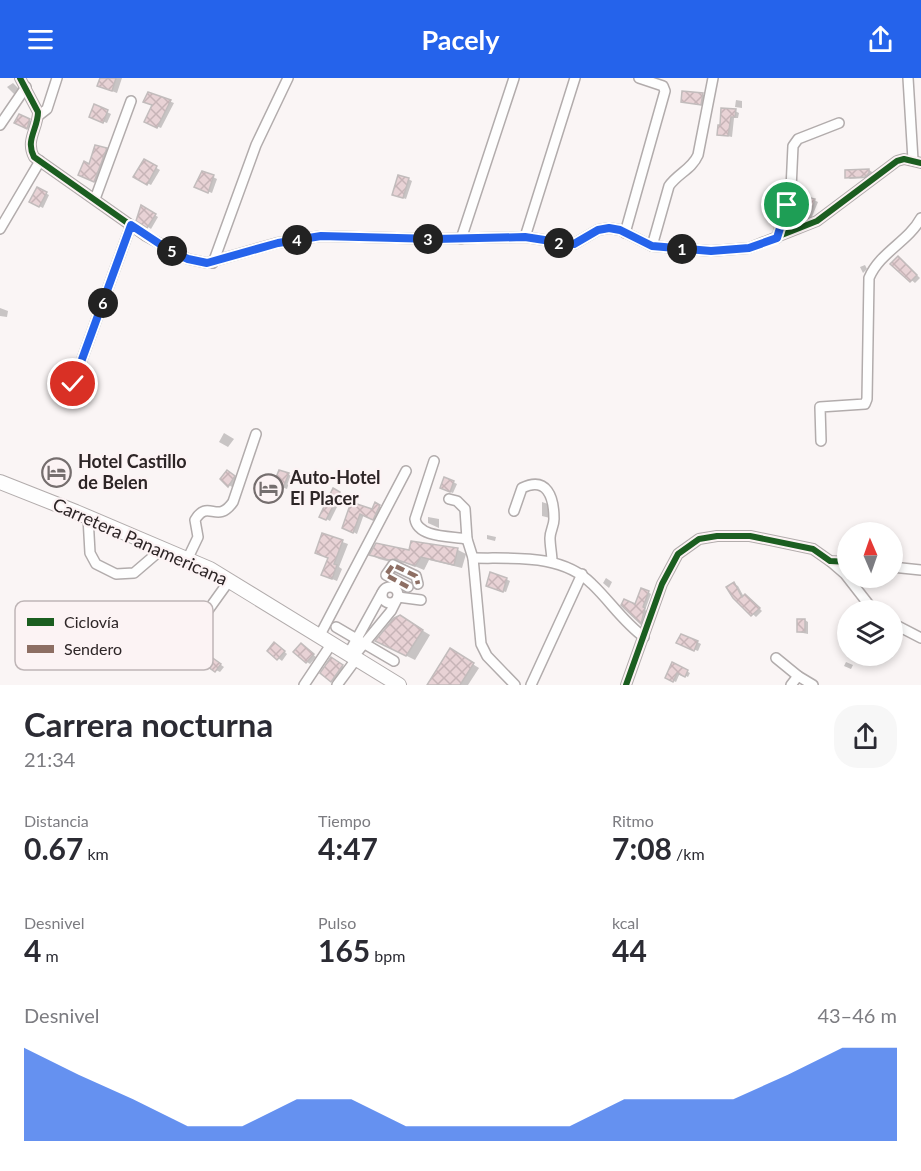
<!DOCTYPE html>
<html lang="es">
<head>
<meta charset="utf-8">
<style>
  body { margin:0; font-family:Lato,sans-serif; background:#f7f7f7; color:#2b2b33; height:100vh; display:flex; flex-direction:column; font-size:22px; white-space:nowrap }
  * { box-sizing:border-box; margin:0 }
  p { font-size:20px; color:#7c7c81 }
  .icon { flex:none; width:33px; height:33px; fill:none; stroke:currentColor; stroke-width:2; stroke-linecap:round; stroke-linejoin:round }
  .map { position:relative; height:607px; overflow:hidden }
  .sheet { display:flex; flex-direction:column; background:#fff; flex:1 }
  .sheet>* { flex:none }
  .needle { width:39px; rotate:358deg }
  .fabs { position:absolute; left:837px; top:444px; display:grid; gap:12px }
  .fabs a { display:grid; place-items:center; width:66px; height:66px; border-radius:50%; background:#fff; box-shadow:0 3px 9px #0003; font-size:30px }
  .pin { position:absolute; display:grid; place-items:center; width:51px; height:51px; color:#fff; margin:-26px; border:3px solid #fff; border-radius:50%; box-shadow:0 2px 6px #0007 }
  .km { position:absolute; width:30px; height:30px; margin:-15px; border-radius:50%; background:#222; color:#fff; font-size:16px; line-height:30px; text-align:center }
  .round { display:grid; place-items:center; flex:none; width:63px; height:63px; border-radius:24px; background:#f7f7f7 }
  .summary { display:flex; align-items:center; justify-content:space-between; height:102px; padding:0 24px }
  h1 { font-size:33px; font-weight:700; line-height:45px }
  .figures { display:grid; grid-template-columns:repeat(3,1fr); gap:9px; height:102px; padding:6px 24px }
  .figures div { display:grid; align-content:center }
  .figures b { font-size:30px; font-weight:700 }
  .figures small { font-size:16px; font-weight:400 }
  .figures p { font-size:16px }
  .chart { height:168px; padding:12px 24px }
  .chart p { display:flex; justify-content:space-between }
  .chart svg { width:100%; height:108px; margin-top:6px; fill:#2563eb; opacity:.7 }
  header { display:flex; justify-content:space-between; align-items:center; height:78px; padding:0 24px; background:#2563eb; color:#fff; font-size:27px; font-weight:700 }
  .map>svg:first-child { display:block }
  .shadow { fill:#0003 }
  .building { fill:url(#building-cross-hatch); stroke:#c2bcbc; stroke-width:1.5 }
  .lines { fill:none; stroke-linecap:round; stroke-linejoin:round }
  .minor-casing { stroke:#b2acac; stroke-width:12 }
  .highway-casing { stroke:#b2acac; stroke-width:16 }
  .minor { stroke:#fefefe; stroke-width:9 }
  .highway { stroke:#fefefe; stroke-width:14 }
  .quiet { stroke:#8d6e63; stroke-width:4.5; stroke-dasharray:9 4.5; stroke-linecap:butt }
  .cycleway-casing { stroke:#fcf3f4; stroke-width:10 }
  .cycleway { stroke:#1b5e20; stroke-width:6 }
  .route-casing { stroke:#fff; stroke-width:12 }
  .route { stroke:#2563eb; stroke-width:8 }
  .labels { text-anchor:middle; stroke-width:4.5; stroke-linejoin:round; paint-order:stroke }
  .poi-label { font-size:18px; font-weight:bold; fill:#2d2526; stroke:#fcf3f4; text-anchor:start }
  .street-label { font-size:18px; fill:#2d2526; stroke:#fcf3f4 }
  .key { fill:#fcf3f4; stroke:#beb5b6; stroke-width:1.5 }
  .key-label { font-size:16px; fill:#2d2526 }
</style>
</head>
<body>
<header><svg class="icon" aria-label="menu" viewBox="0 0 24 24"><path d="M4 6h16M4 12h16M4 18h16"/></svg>Pacely<svg class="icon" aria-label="share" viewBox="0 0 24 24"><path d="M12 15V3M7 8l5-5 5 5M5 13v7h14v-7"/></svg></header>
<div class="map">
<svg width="921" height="607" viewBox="0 0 921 607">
  <defs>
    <pattern id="building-cross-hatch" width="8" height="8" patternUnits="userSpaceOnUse" patternTransform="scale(1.5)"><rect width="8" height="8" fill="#e8d2d5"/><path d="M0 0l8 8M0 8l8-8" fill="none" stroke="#c7b4b7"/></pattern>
  </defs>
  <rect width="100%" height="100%" fill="#faf5f5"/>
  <g class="shadow">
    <polygon points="101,0 122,0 117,15 99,8"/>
    <polygon points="13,5 20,12 16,18 7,9"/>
    <polygon points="148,15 174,25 161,50 149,45 154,27"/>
    <polygon points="702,16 706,18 704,28 682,23"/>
    <polygon points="736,22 742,23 742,30 735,29"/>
    <polygon points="94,28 111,36 107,45 94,40"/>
    <polygon points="735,33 739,35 738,40 734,40 732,59 718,56"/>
    <polygon points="20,38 33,44 31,52 16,45"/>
    <polygon points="106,71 109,73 98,105 83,99"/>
    <polygon points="144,83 160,92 151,107 135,99"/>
    <polygon points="869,92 872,94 872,97 869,100 850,101 847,99"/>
    <polygon points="213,99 217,101 212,115 199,110"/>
    <polygon points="408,101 412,103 406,121 398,118"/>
    <polygon points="37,111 49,117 43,130 31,124"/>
    <polygon points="814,122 818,124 811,141 808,142 797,139"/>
    <polygon points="142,129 158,139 151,151 138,142"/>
    <polygon points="901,182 920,200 915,205 892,186"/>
    <polygon points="865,187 867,191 863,195 860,189"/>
    <polygon points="0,230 8,233 7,239 0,238"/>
    <polygon points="224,355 234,361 228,369 219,364"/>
    <polygon points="231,396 237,401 232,409 229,407"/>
    <polygon points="288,396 291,398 287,411 279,408"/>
    <polygon points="453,404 457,406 453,415 445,412"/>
    <polygon points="333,412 343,417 330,443 321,438"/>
    <polygon points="542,424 548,426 550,440 542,438"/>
    <polygon points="352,426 372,433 376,427 383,430 377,443 364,436 357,456 344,449"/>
    <polygon points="428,439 439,441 439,450 428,445"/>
    <polygon points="323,457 348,466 339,489 342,491 337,503 323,497 329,480"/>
    <polygon points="487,457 496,459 495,463 487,461"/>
    <polygon points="412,464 458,472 466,476 462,490 429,482 424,492 405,484 398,486 379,481 371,477 410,474"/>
    <polygon points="606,500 612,504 609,510 603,505"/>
    <polygon points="506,501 510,503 506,514 491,510"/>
    <polygon points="734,506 738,508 744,519 749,520 762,533 756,539 734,519"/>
    <polygon points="648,514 651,516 645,532 647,533 644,547 623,527 636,528"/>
    <polygon points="400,539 430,557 415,582 385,567"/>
    <polygon points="805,542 808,544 808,556 798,554"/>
    <polygon points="697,564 701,566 698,573 682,567"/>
    <polygon points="278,568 287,576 282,583 269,573"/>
    <polygon points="304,569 316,579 310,586 307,584"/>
    <polygon points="450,572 479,590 468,607 429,607"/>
    <polygon points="214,582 224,589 220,594 216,592"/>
    <polygon points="337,584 348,592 338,606 332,602"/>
    <polygon points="846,584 853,587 851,591 844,588"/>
    <polygon points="673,586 690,595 688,599 680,595 676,604 667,600"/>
  </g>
  <g class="building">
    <polygon points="100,0 116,0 112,13 97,8"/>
    <polygon points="682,13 703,15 701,27 681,24"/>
    <polygon points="148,14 171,22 157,50 144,44 152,27 143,24"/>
    <polygon points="94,26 108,32 103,45 89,39"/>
    <polygon points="721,30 736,31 735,39 731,39 728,58 717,57 718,47 720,47"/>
    <polygon points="19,36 30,41 27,51 14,45"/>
    <polygon points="95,67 107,70 94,104 78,97 84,83 89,86"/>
    <polygon points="144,81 157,88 147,107 133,99"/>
    <polygon points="869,91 869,95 865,99 845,100 845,92"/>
    <polygon points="202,93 214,97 208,115 194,109"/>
    <polygon points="398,97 409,100 403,120 392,117"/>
    <polygon points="37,109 47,114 39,129 29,124"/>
    <polygon points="802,118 815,121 812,132 810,131 808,139 803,141 795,139 797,130 800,131"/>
    <polygon points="141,127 156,136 147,150 136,143"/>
    <polygon points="898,178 917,197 910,204 890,186"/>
    <polygon points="227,392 235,398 228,409 220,401"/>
    <polygon points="279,392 289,395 283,410 273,407"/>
    <polygon points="444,399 454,403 450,414 440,410"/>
    <polygon points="333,410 340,414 326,442 319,439"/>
    <polygon points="351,424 372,431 375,424 380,427 373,442 360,436 353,455 342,450"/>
    <polygon points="322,455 343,462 334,486 337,487 332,501 321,497 328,480 315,475"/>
    <polygon points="411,463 458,470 454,487 421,479 415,488 395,481 389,482 369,477 376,465 409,472"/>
    <polygon points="490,494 507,500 503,514 486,508"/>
    <polygon points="734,504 742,519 745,516 760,530 751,538 733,520 726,509"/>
    <polygon points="641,510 649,513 643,529 645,530 641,546 621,527 624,521 635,526"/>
    <polygon points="400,537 423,552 406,578 375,563 394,540"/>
    <rect x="797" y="541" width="8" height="13"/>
    <polygon points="681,556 698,563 694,573 676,565"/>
    <polygon points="274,564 285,573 277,582 267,573"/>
    <polygon points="301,565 314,576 306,585 293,574"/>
    <polygon points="450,570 474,585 460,607 427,607"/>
    <polygon points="210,578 221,586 215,594 204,586"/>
    <polygon points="331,579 343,587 331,604 320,595"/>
    <polygon points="672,584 688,592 685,599 677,595 673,604 665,600"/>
  </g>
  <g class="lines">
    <defs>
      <g id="minor">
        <path d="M20,0L38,34C38,51 25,62 34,79L146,158L188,181L207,185L277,165L321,158L435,161L525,159L570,166H574L598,152L609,150L620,152L652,168L711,173L749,170L817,143L897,83L904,81L921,85"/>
        <polyline points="908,0 913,82"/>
        <polyline points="38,38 47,31 57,0"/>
        <polyline points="0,47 26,9"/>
        <polyline points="95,121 131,23"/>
        <polyline points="0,151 40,83"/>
        <polyline points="625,155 665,13 663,8 639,0"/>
        <polyline points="525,159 575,0"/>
        <polyline points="777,160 791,111 793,68 798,61 839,45"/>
        <polyline points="461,161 514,0"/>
        <path d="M652,168L669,108C677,96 692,91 698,77L713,0"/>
        <polyline points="213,185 256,67 288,0"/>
        <polyline points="73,306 131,147"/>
        <path d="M821,363L820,329L865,326L867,321L869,200C880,174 908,164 921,140"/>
        <path d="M434,383L415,441C418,460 451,458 467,461"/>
        <polyline points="449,421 457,423 465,431 467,461 473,480 481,566 487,578 515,607"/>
        <path d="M514,433L522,410C547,398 554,419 554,441C554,448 550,453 550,460C550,468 552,476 552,484"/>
        <polyline points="88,439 90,475 96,486 116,496 134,495 162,471"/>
        <path d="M473,480C513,481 561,475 592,506C610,523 624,545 644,559"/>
        <path d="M187,482L198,459L195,442C208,420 217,447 233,424L256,356"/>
        <polyline points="830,483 845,496 873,532"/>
        <polyline points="892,489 921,492"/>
        <polyline points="408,509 386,497 393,487 416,498 418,506"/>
        <circle cx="390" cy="517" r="8"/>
        <polyline points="398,519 421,522"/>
        <polyline points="892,545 921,560"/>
        <polyline points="336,549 394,583"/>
        <polyline points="320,557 406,393"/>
        <polyline points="349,575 382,515"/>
        <polyline points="354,578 391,533 397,521"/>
        <polyline points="776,580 798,598 791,607"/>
        <polyline points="171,584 229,503"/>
        <polyline points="798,598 813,607"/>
        <polyline points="304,607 332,565"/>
        <polyline points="337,607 357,580"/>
        <polyline points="531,607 582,496"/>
        <polyline points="626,607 662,506 678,476 699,461 717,458 750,458 813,471 830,483 848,484"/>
      </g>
      <polyline id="highway" points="0,404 76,434 210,491 399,607"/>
    </defs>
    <use href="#minor" class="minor-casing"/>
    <use href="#highway" class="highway-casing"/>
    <use href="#minor" class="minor"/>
    <use href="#highway" class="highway"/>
    <polyline class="quiet" points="408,509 386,497 393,487 416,498 418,506"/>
    <defs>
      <g id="cycleway">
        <path d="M20,0L38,34C38,51 25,62 34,79L146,158L188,181L207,185L277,165L321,158L435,161L525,159L570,166H574L598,152L609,150L620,152L652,168L711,173L749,170L817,143L897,83L904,81L921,85"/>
        <polyline points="626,607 662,506 678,476 699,461 717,458 750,458 813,471 830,483 848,484"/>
      </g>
    </defs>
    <use href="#cycleway" class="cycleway-casing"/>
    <use href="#cycleway" class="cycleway"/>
  </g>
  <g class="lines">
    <defs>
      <polyline id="route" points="73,306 131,147 172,174 188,181 207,185 278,165 321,158 435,161 525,159 570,166 574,166 598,152 609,150 620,152 652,168 711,173 749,170 777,160 787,127"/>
    </defs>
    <use href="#route" class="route-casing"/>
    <use href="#route" class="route"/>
  </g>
  <defs>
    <symbol id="hotel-ring" viewBox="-11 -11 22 22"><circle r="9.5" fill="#fcf3f4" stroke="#756e6e" stroke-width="1.5"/><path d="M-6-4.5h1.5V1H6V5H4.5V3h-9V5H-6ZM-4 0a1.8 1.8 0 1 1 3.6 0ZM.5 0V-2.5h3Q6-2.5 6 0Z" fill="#756e6e"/></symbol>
  </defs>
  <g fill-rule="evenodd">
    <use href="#hotel-ring" x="40" y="378" width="33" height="33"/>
    <use href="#hotel-ring" x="252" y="394" width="33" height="33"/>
  </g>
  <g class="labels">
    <g class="poi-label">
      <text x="78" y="390">Hotel Castillo<tspan x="78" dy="21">de Belen</tspan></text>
      <text x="290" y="406">Auto-Hotel<tspan x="290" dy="21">El Placer</tspan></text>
    </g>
    <g class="street-label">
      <text transform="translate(140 464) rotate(24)" y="6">Carretera Panamericana</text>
    </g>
  </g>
  <rect x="15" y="523" width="198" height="69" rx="9" class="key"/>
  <rect x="27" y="540" width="27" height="8" fill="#1b5e20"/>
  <rect x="27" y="567" width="27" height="8" fill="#8d6e63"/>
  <g class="key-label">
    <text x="64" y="550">Ciclovía</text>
    <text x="64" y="577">Sendero</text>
  </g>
</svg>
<div class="fabs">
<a><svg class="needle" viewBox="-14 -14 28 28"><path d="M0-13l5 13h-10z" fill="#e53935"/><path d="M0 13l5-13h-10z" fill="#7c7c81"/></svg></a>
<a><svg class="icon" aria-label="layers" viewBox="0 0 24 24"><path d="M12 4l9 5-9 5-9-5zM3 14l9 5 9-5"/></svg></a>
</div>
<div class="pin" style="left:787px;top:127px;background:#1e9e55"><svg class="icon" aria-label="arrive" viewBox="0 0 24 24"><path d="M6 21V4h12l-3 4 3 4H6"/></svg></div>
<div class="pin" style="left:73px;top:306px;background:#d93025"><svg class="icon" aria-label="check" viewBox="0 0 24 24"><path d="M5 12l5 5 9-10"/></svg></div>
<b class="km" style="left:682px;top:171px">1</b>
<b class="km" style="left:559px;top:165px">2</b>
<b class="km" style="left:428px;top:161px">3</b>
<b class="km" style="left:297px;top:162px">4</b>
<b class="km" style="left:172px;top:173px">5</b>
<b class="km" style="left:103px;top:225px">6</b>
</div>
<section class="sheet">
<div class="summary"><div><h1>Carrera nocturna</h1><p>21:34</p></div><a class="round"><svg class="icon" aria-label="share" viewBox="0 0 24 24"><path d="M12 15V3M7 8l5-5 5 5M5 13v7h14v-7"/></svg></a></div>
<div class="figures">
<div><p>Distancia</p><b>0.67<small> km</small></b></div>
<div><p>Tiempo</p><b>4:47</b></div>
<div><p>Ritmo</p><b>7:08<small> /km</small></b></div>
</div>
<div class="figures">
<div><p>Desnivel</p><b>4<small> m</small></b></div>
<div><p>Pulso</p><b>165<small> bpm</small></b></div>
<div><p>kcal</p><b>44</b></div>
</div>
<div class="chart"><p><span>Desnivel</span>43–46 m</p>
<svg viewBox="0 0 160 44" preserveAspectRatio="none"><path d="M0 44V6L10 17L20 27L30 38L40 38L50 27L60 27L70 38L80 38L90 38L100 38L110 27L120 27L130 27L140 17L150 6L160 6V44z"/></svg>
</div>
</section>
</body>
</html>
